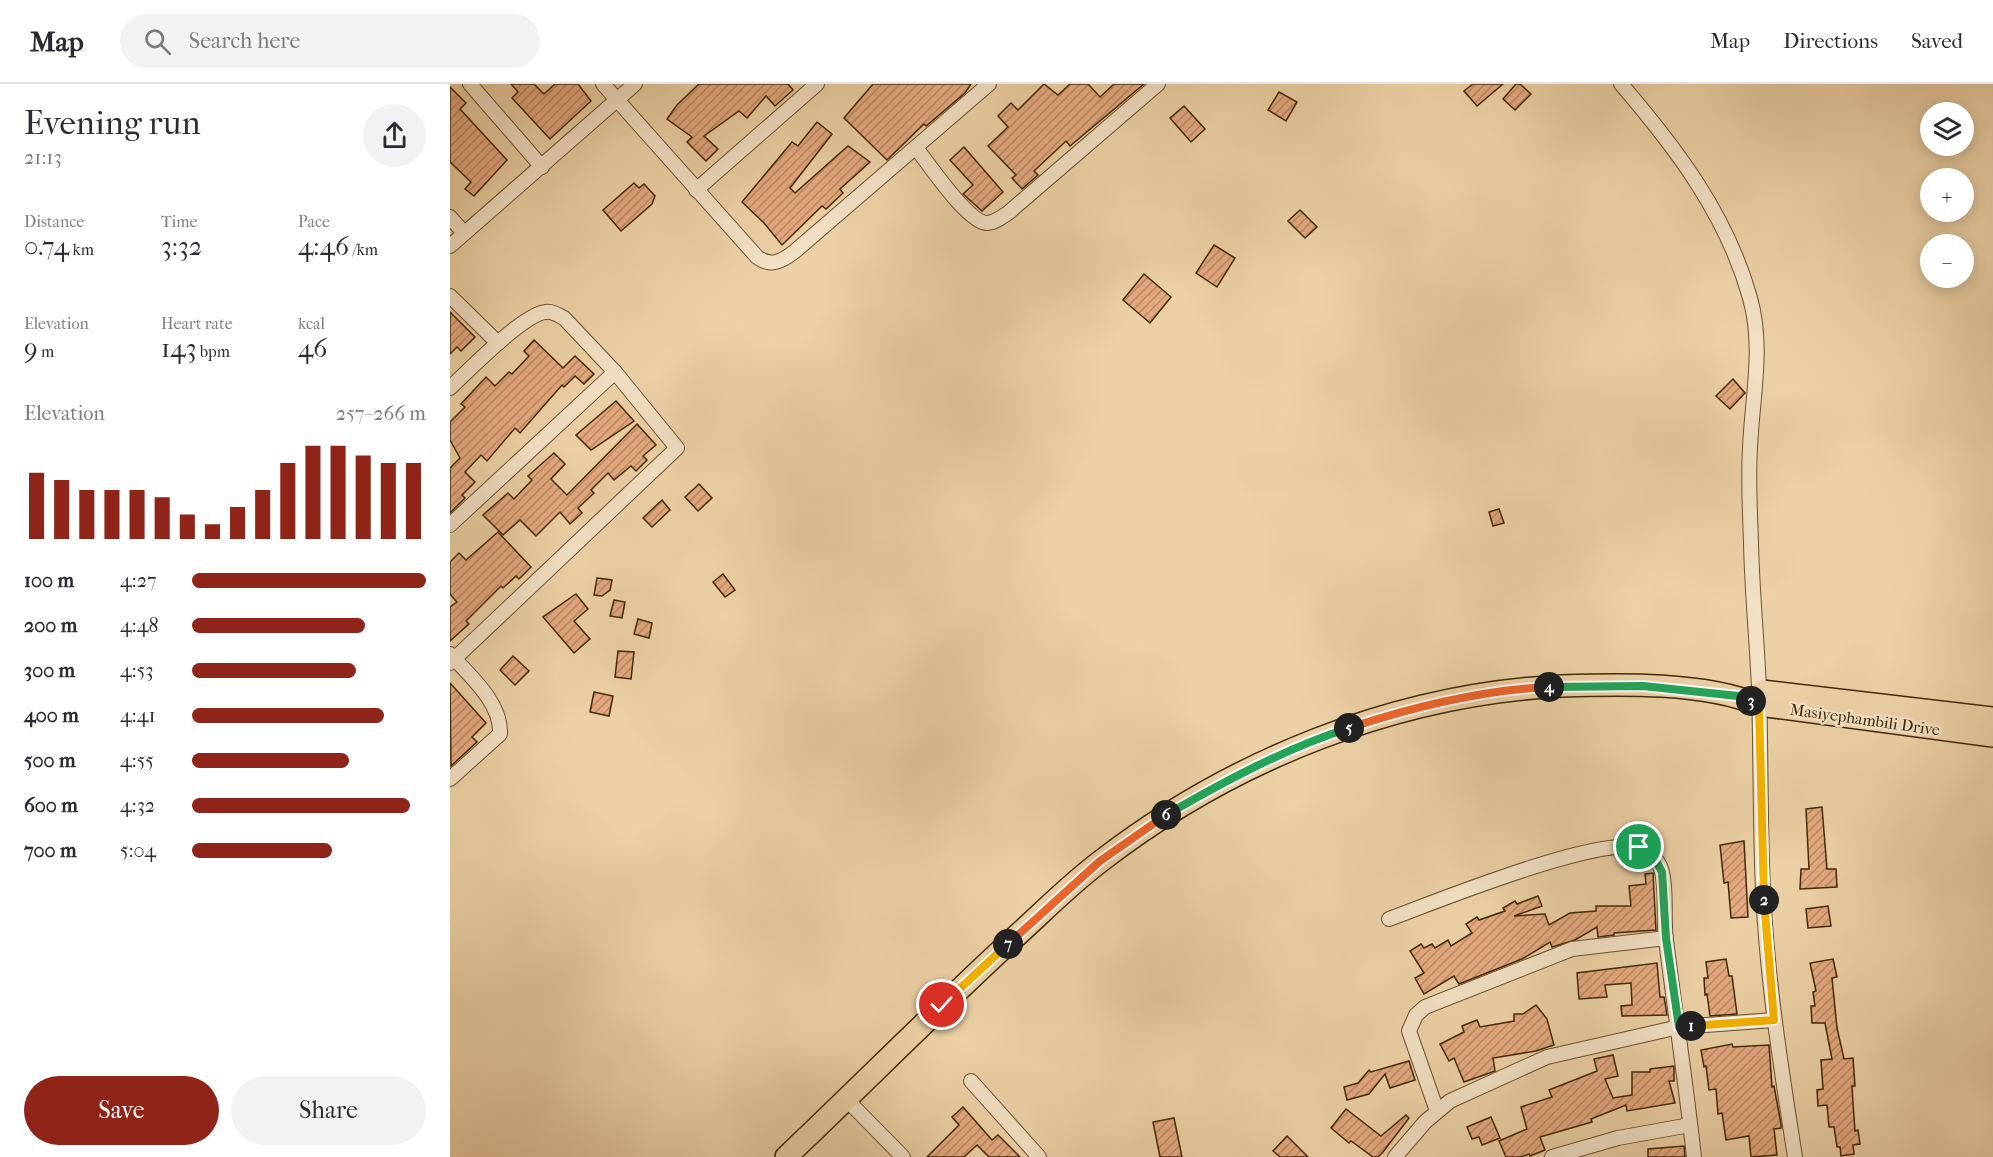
<!DOCTYPE html>
<html lang="en">
<head>
<meta charset="utf-8">
<style>
  body { margin:0; font-family:"IM FELL French Canon",serif; background:#f2f2f3; color:#2b2b33; height:100vh; display:flex; flex-direction:column; font-size:22px; white-space:nowrap }
  * { box-sizing:border-box; margin:0 }
  p { font-size:20px; color:#7c7c81 }
  .icon { flex:none; width:33px; height:33px; fill:none; stroke:currentColor; stroke-width:2; stroke-linecap:round; stroke-linejoin:round }
  .map { position:relative; flex:1; overflow:hidden }
  .sheet { display:flex; flex-direction:column; background:#fff; width:450px }
  .sheet>* { flex:none }
  .tools { position:absolute; left:1470px; top:18px; display:grid; gap:12px }
  .tools a { display:grid; place-items:center; width:54px; height:54px; border-radius:50%; background:#fff; box-shadow:0 3px 15px #0003; font-size:30px }
  .pin { position:absolute; display:grid; place-items:center; width:51px; height:51px; color:#fff; margin:-26px; border:3px solid #fff; border-radius:50%; box-shadow:0 2px 6px #0007 }
  .km { position:absolute; width:30px; height:30px; margin:-15px; border-radius:50%; background:#222; color:#fff; font-size:16px; line-height:30px; text-align:center }
  .round { display:grid; place-items:center; flex:none; width:63px; height:63px; border-radius:32px; background:#f2f2f3 }
  .summary { display:flex; align-items:center; justify-content:space-between; height:102px; padding:0 24px }
  h1 { font-size:33px; font-weight:600; line-height:45px }
  .metrics { display:grid; grid-template-columns:repeat(3,1fr); gap:9px; height:102px; padding:6px 24px }
  .metrics div { display:grid; align-content:center }
  .metrics b { font-size:26px; font-weight:600 }
  .metrics small { font-size:16px; font-weight:400 }
  .metrics p { font-size:16px }
  .chart { height:168px; padding:12px 24px }
  .chart p { display:flex; justify-content:space-between }
  .chart svg { width:100%; height:108px; margin-top:6px; stroke:#8f2418; stroke-width:6 }
  .cta { display:flex; gap:12px; margin-top:auto; padding:12px 24px }
  .cta a { flex:1; height:69px; border-radius:36px; background:#8f2418; color:#fff; font-size:24px; font-weight:600; line-height:69px; text-align:center }
  .cta a+a { background:#f2f2f3; color:#2b2b33 }
  ul { padding:0 24px; list-style:none; font-size:20px }
  li { display:grid; grid-template-columns:96px 72px 1fr; align-items:center; height:45px }
  li i { height:15px; border-radius:8px; background:#8f2418 }
  header { display:flex; align-items:center; gap:36px; box-sizing:border-box; height:84px; padding:0 30px; background:#fff; border-bottom:2px solid #e1e1e2 }
  header strong { font-size:28px }
  nav { display:flex; gap:33px; margin-inline-start:auto; font-size:21px }
  .search { width:420px; height:54px; background:#f2f2f3; display:flex; align-items:center; gap:15px; box-sizing:border-box; padding:0 21px; border-radius:33px; color:#7c7c81; font-size:22px }
  main { display:flex; flex:1; min-height:0 }
  .map>svg:first-child { display:block }
  .building { fill:url(#building-hatch); stroke:#402906; stroke-width:1.5 }
  .lines { fill:none; stroke-linecap:round; stroke-linejoin:round }
  .street-casing { stroke:#6b532e; stroke-width:16 }
  .primary-casing { stroke:#402906; stroke-width:24 }
  .street { stroke:#f3e1c5; stroke-width:14 }
  .primary { stroke:#edd1a6; stroke-width:21 }
  .split-1-casing { stroke:#fff; stroke-width:12 }
  .split-2-casing { stroke:#fff; stroke-width:12 }
  .split-3-casing { stroke:#fff; stroke-width:12 }
  .split-4-casing { stroke:#fff; stroke-width:12 }
  .split-5-casing { stroke:#fff; stroke-width:12 }
  .split-6-casing { stroke:#fff; stroke-width:12 }
  .split-7-casing { stroke:#fff; stroke-width:12 }
  .split-8-casing { stroke:#fff; stroke-width:12 }
  .split-1 { stroke:#22a559; stroke-width:8 }
  .split-2 { stroke:#f5b400; stroke-width:8 }
  .split-3 { stroke:#f5b400; stroke-width:8 }
  .split-4 { stroke:#22a559; stroke-width:8 }
  .split-5 { stroke:#f0652b; stroke-width:8 }
  .split-6 { stroke:#22a559; stroke-width:8 }
  .split-7 { stroke:#f0652b; stroke-width:8 }
  .split-8 { stroke:#f5b400; stroke-width:8 }
  .labels { text-anchor:middle; stroke-width:5; stroke-linejoin:round; paint-order:stroke }
  .street-label { font-size:16px; fill:#402906; stroke:#f3e1c5 }
</style>
</head>
<body>
<header>
<strong>Map</strong>
<div class="search"><svg class="icon" aria-label="search" viewBox="0 0 24 24"><circle cx="10" cy="10" r="6"/><path d="M15 15l6 6"/></svg>Search here</div>
<nav><a>Map</a><a>Directions</a><a>Saved</a></nav>
</header>
<main>
<section class="sheet">
<div class="summary"><div><h1>Evening run</h1><p>21:13</p></div><a class="round"><svg class="icon" aria-label="share" viewBox="0 0 24 24"><path d="M12 15V3M7 8l5-5 5 5M5 13v7h14v-7"/></svg></a></div>
<div class="metrics">
<div><p>Distance</p><b>0.74<small> km</small></b></div>
<div><p>Time</p><b>3:32</b></div>
<div><p>Pace</p><b>4:46<small> /km</small></b></div>
</div>
<div class="metrics">
<div><p>Elevation</p><b>9<small> m</small></b></div>
<div><p>Heart rate</p><b>143<small> bpm</small></b></div>
<div><p>kcal</p><b>46</b></div>
</div>
<div class="chart"><p><span>Elevation</span>257–266 m</p>
<svg viewBox="0 0 160 44" preserveAspectRatio="none"><path d="M5 44V17M15 44V20M25 44V24M35 44V24M45 44V24M55 44V27M65 44V34M75 44V38M85 44V31M95 44V24M105 44V13M115 44V6M125 44V6M135 44V10M145 44V13M155 44V13"/></svg>
</div>
<ul>
<li><b>100 m</b>4:27<i style="width:100%"></i></li>
<li><b>200 m</b>4:48<i style="width:74%"></i></li>
<li><b>300 m</b>4:53<i style="width:70%"></i></li>
<li><b>400 m</b>4:41<i style="width:82%"></i></li>
<li><b>500 m</b>4:55<i style="width:67%"></i></li>
<li><b>600 m</b>4:32<i style="width:93%"></i></li>
<li><b>700 m</b>5:04<i style="width:60%"></i></li>
</ul>
<div class="cta"><a>Save</a><a>Share</a></div>
</section>
<div class="map">
<svg width="1543" height="1073" viewBox="0 0 1543 1073">
  <defs>
    <pattern id="building-hatch" width="6" height="6" patternUnits="userSpaceOnUse" patternTransform="scale(1.5)"><rect width="6" height="6" fill="#e4a97f"/><path d="M-1 1l2-2M0 6l6-6M5 7l2-2" fill="none" stroke="#ba8a66"/></pattern>
  </defs>
  <rect width="100%" height="100%" fill="#edd1a6"/>
  <filter id="stains"><feTurbulence type="fractalNoise" baseFrequency=".00333" numOctaves="4"/><feColorMatrix values="0 0 0 0 .2 0 0 0 0 .09 0 0 0 0 .02 0 0 0 .5 -.17"/></filter>
  <radialGradient id="worn" r=".72"><stop offset=".6" stop-color="#630" stop-opacity="0"/><stop offset="1" stop-color="#630" stop-opacity=".3"/></radialGradient>
  <g class="building">
    <polygon points="61,0 84,0 94,10 105,0 128,0 141,17 100,55 62,14 68,8"/>
    <polygon points="249,0 338,0 343,6 325,22 316,12 297,34 289,27 254,52 268,65 256,77 237,58 242,53 217,35 227,21"/>
    <polygon points="423,0 521,0 515,9 476,42 474,40 437,76 394,34"/>
    <polygon points="594,0 608,11 620,0 638,0 650,13 664,0 694,0 620,62 616,57 584,87 588,91 572,105 562,94 566,91 538,62 558,43 548,32 561,19 568,26"/>
    <polygon points="1023,0 1053,0 1027,22 1014,7"/>
    <polygon points="1066,0 1070,0 1081,10 1065,26 1053,15"/>
    <polygon points="0,3 16,19 10,25 57,76 24,112 15,105 21,98 0,78"/>
    <polygon points="829,8 847,18 836,37 818,26"/>
    <polygon points="734,22 755,45 741,58 720,34"/>
    <polygon points="367,38 382,50 340,104 345,109 398,62 420,78 390,105 393,109 376,125 372,122 332,161 314,139 292,118 342,58 348,62"/>
    <polygon points="514,63 553,108 532,127 513,110 523,101 500,76"/>
    <polygon points="184,99 189,104 194,100 205,112 202,120 171,147 153,126"/>
    <polygon points="850,126 867,143 855,154 838,137"/>
    <polygon points="764,161 785,174 767,203 746,189"/>
    <polygon points="694,190 721,213 700,239 673,216"/>
    <polygon points="0,228 25,253 11,267 7,263 0,270"/>
    <polygon points="84,256 113,284 125,272 144,290 134,300 125,292 114,303 112,301 70,349 65,344 37,377 31,371 15,388 25,398 12,411 15,414 0,429 0,384 10,374 0,356 0,338 15,323 11,320 36,293 45,302 59,288 62,290 79,272 74,267"/>
    <polygon points="1283,295 1295,309 1280,325 1266,312"/>
    <polygon points="166,317 184,337 141,366 126,351"/>
    <polygon points="187,340 206,361 193,372 197,376 186,387 181,382 164,396 158,389 141,406 144,409 128,424 132,429 120,440 110,428 86,452 70,436 53,451 33,431 58,409 64,415 82,396 78,392 104,369 115,380 101,395 117,411"/>
    <polygon points="249,400 262,414 248,427 235,413"/>
    <polygon points="212,416 220,426 202,443 193,434"/>
    <polygon points="1049,425 1054,439 1043,442 1039,428"/>
    <polygon points="48,448 81,483 69,495 66,492 53,504 51,502 16,537 19,540 0,557 0,523 7,518 0,510 0,478 9,469 16,476"/>
    <polygon points="273,490 285,506 275,513 263,498"/>
    <polygon points="147,494 162,496 160,506 152,512 144,511"/>
    <polygon points="126,510 138,525 124,537 140,555 124,569 93,533"/>
    <polygon points="164,516 175,518 172,534 160,532"/>
    <polygon points="188,535 202,539 199,554 184,550"/>
    <polygon points="168,567 184,568 181,595 165,593"/>
    <polygon points="63,572 79,587 65,601 50,586"/>
    <polygon points="0,599 36,639 22,653 27,658 1,682"/>
    <polygon points="144,608 163,612 159,632 140,628"/>
    <polygon points="1372,723 1377,785 1386,785 1387,803 1350,805 1351,785 1359,785 1356,725"/>
    <polygon points="1294,757 1298,833 1281,834 1278,798 1274,799 1270,761"/>
    <polygon points="1203,789 1206,846 1164,849 1164,851 1148,853 1147,843 1125,856 1102,863 1100,858 1072,875 1009,900 1004,892 974,910 965,894 974,889 960,867 971,860 974,864 982,860 985,864 998,856 1001,862 1022,849 1016,840 1027,833 1029,836 1055,827 1053,824 1065,817 1067,820 1088,812 1092,822 1064,832 1095,830 1099,841 1120,829 1146,827 1146,822 1181,822 1179,802 1196,800 1195,790"/>
    <polygon points="1378,822 1381,842 1358,844 1356,825"/>
    <polygon points="1276,875 1279,892 1282,892 1287,930 1260,932 1257,910 1255,911 1254,894 1258,894 1256,878"/>
    <polygon points="1383,875 1387,893 1382,894 1387,944 1394,975 1403,974 1405,1002 1402,1002 1403,1019 1405,1047 1408,1046 1410,1060 1403,1061 1404,1070 1391,1072 1390,1063 1387,1063 1384,1043 1379,1043 1377,1021 1368,1022 1367,1006 1373,1005 1371,976 1382,975 1375,939 1362,939 1361,922 1365,922 1363,908 1366,907 1360,879"/>
    <polygon points="1207,879 1210,913 1214,913 1217,931 1172,932 1171,922 1182,921 1181,899 1155,901 1157,913 1129,915 1127,889"/>
    <polygon points="1086,921 1097,935 1104,961 1086,967 1043,974 1045,987 1014,998 1004,974 999,977 990,960 1014,948 1012,942 1027,936 1030,943 1064,937 1064,930 1073,930"/>
    <polygon points="1282,960 1283,963 1319,961 1322,1003 1324,1002 1331,1040 1331,1044 1324,1045 1327,1071 1301,1073 1299,1052 1276,1056 1272,1029 1268,1030 1266,1005 1259,1006 1256,982 1254,983 1251,966"/>
    <polygon points="1163,971 1168,992 1155,995 1163,1014 1182,1011 1182,988 1200,988 1200,985 1224,982 1224,997 1219,997 1225,1019 1177,1027 1176,1021 1141,1035 1142,1038 1090,1053 1095,1066 1080,1072 1079,1070 1071,1073 1056,1073 1049,1057 1077,1045 1071,1023 1102,1013 1099,1006 1147,987 1144,975"/>
    <polygon points="959,977 965,996 940,1004 935,990 919,1010 897,1016 894,1003 908,999 919,986 921,988"/>
    <polygon points="513,1023 542,1056 548,1051 570,1073 539,1073 527,1061 514,1073 477,1073 509,1041 502,1033"/>
    <polygon points="896,1025 931,1052 956,1031 959,1034 933,1068 928,1073 923,1073 901,1057 899,1059 881,1044"/>
    <polygon points="1041,1033 1050,1054 1032,1061 1029,1053 1022,1055 1017,1043"/>
    <polygon points="724,1034 732,1073 710,1073 703,1038"/>
    <polygon points="837,1052 858,1073 830,1073 823,1067"/>
    <polygon points="1234,1062 1235,1073 1198,1073 1198,1065"/>
  </g>
  <g class="lines">
    <defs>
      <g id="street">
        <polyline points="20,0 92,83"/>
        <path d="M153,0L307,173C320,183 331,178 344,168L539,0"/>
        <path d="M1171,0C1226,64 1277,131 1300,214C1314,263 1302,314 1300,364C1298,395 1300,427 1301,459C1302,508 1307,556 1309,605C1311,672 1310,739 1313,806C1317,896 1331,984 1345,1073"/>
        <path d="M466,64C479,80 518,139 537,139C544,139 552,133 558,129L708,0"/>
        <polyline points="246,106 367,0"/>
        <polyline points="0,133 14,149"/>
        <polyline points="0,162 185,0"/>
        <polyline points="0,212 48,259"/>
        <path d="M0,304C17,288 74,229 96,228C102,227 108,231 114,234L165,288L227,364L0,579"/>
        <polyline points="0,441 165,288"/>
        <path d="M0,570C19,591 52,619 50,650L0,695"/>
        <path d="M939,835C980,820 1163,745 1196,766C1203,771 1210,779 1212,788C1217,809 1213,834 1216,856C1225,928 1236,1000 1244,1073"/>
        <polyline points="521,997 589,1073"/>
        <polyline points="397,1016 453,1073"/>
        <polyline points="987,1027 959,947 966,931 975,923 1122,865 1216,854"/>
        <polyline points="945,1073 975,1038 1000,1017 1097,973 1229,943 1324,936"/>
        <polyline points="1102,1073 1168,1054 1240,1041"/>
      </g>
      <g id="primary">
        <polyline points="1312,607 1543,634"/>
        <path d="M336,1073C412,1001 485,927 562,856C591,830 619,801 651,777C782,676 946,610 1112,602C1170,600 1255,598 1309,621L1543,652"/>
      </g>
    </defs>
    <use href="#street" class="street-casing"/>
    <use href="#primary" class="primary-casing"/>
    <use href="#street" class="street"/>
    <use href="#primary" class="primary"/>
  </g>
  <g class="lines">
    <defs>
      <polyline id="split-1" points="1189,763 1204,773 1212,788 1216,854 1229,943 1241,942"/>
      <polyline id="split-2" points="1241,942 1324,936 1314,816"/>
      <polyline id="split-3" points="1301,617 1309,621 1314,816"/>
      <polyline id="split-4" points="1099,603 1193,602 1288,612 1301,617"/>
      <path id="split-5" d="M899,644C963,623 1032,606 1099,603"/>
      <path id="split-6" d="M716,731C775,697 834,665 899,644"/>
      <polyline id="split-7" points="558,860 650,777 716,731"/>
      <polyline id="split-8" points="492,921 558,860"/>
    </defs>
    <use href="#split-1" class="split-1-casing"/>
    <use href="#split-2" class="split-2-casing"/>
    <use href="#split-3" class="split-3-casing"/>
    <use href="#split-4" class="split-4-casing"/>
    <use href="#split-5" class="split-5-casing"/>
    <use href="#split-6" class="split-6-casing"/>
    <use href="#split-7" class="split-7-casing"/>
    <use href="#split-8" class="split-8-casing"/>
    <use href="#split-1" class="split-1"/>
    <use href="#split-2" class="split-2"/>
    <use href="#split-3" class="split-3"/>
    <use href="#split-4" class="split-4"/>
    <use href="#split-5" class="split-5"/>
    <use href="#split-6" class="split-6"/>
    <use href="#split-7" class="split-7"/>
    <use href="#split-8" class="split-8"/>
  </g>
  <g class="labels">
    <g class="street-label">
      <text transform="translate(1415 635) rotate(8)" y="6">Masiyephambili Drive</text>
    </g>
  </g>
  <rect width="100%" height="100%" filter="url(#stains)"/>
  <rect width="100%" height="100%" fill="url(#worn)"/>
</svg>
<div class="tools">
<a><svg class="icon" aria-label="layers" viewBox="0 0 24 24"><path d="M12 4l9 5-9 5-9-5zM3 14l9 5 9-5"/></svg></a>
<a>+</a>
<a>−</a>
</div>
<div class="pin" style="left:1189px;top:763px;background:#1e9e55"><svg class="icon" aria-label="arrive" viewBox="0 0 24 24"><path d="M6 21V4h12l-3 4 3 4H6"/></svg></div>
<div class="pin" style="left:492px;top:921px;background:#d93025"><svg class="icon" aria-label="check" viewBox="0 0 24 24"><path d="M5 12l5 5 9-10"/></svg></div>
<b class="km" style="left:1241px;top:942px">1</b>
<b class="km" style="left:1314px;top:816px">2</b>
<b class="km" style="left:1301px;top:617px">3</b>
<b class="km" style="left:1099px;top:603px">4</b>
<b class="km" style="left:899px;top:644px">5</b>
<b class="km" style="left:716px;top:731px">6</b>
<b class="km" style="left:558px;top:860px">7</b>
</div>
</main>
</body>
</html>
